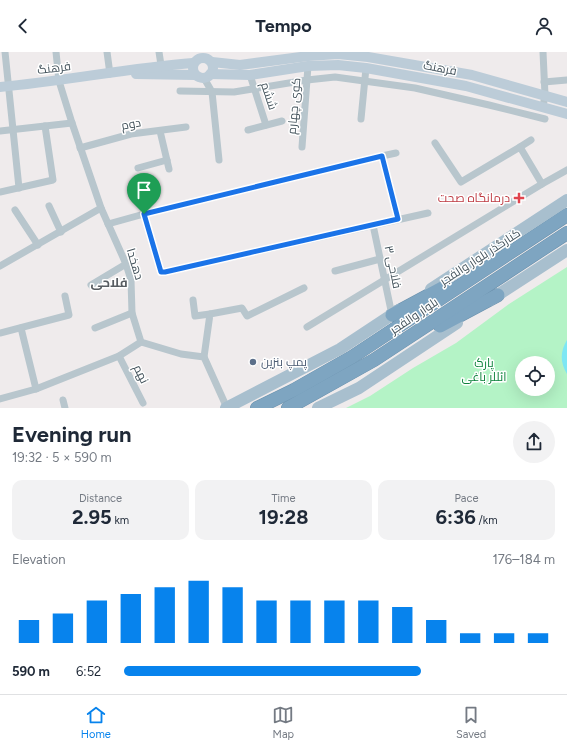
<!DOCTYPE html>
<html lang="en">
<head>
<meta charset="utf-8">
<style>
  body { margin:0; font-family:Figtree,Cairo,sans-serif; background:#f2f2f3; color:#1f2937; height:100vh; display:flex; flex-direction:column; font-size:15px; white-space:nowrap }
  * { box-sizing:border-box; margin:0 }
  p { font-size:13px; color:#747a83 }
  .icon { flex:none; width:22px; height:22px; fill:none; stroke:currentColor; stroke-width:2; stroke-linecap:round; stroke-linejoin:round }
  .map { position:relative; height:356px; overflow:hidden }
  .panel { display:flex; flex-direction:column; background:#fff; flex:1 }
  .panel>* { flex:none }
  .fabs { position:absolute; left:515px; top:304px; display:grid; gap:8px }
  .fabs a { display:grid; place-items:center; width:40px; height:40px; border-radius:50%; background:#fff; box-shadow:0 4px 16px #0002; font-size:20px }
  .pin { position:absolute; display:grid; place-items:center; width:34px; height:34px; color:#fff; margin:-41px -17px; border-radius:50% 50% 50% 0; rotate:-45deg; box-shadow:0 0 4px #0007 }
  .pin .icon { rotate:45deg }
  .round { display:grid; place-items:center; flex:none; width:42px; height:42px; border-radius:21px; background:#f2f2f3 }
  .headline { display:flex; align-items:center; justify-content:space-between; height:68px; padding:0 12px }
  h1 { font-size:22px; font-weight:700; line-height:30px }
  .figures { display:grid; grid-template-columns:repeat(3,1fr); gap:6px; height:68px; padding:4px 12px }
  .figures div { display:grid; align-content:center; border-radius:10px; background:#f2f2f3; text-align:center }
  .figures b { font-size:20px; font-weight:700 }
  .figures small { font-size:11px; font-weight:400 }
  .figures p { font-size:11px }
  .chart { height:112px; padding:8px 12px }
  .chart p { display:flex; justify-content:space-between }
  .chart svg { width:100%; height:72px; margin-top:4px; stroke:#0783ed; stroke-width:6 }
  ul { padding:0 12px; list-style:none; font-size:13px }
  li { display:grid; grid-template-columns:64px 48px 1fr; align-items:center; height:30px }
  li i { height:10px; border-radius:5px; background:#0783ed }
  header { display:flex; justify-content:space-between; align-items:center; height:52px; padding:0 12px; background:#fff; font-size:18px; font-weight:700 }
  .tabs { display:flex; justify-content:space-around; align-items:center; height:56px; border-top:1px solid #e0e1e3; background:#fff; font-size:11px; color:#747a83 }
  .tabs a { display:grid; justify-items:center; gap:2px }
  .tabs .active { color:#0783ed }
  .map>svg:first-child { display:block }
  .green { fill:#b4f3c6; fill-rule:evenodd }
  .water { fill:#7de7f4 }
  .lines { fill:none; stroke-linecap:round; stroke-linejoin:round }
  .highway-casing { stroke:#6990ac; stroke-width:14 }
  .street { stroke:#b8c6cd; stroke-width:7 }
  .secondary { stroke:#bcccd8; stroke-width:10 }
  .primary { stroke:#a8bfce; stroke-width:12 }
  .highway { stroke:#7ea5c1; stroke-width:13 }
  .route-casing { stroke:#fff; stroke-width:8 }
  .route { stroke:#1a73e8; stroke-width:5 }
  .health-dot { fill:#e0444e; stroke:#fff; stroke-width:1.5 }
  .service-dot { fill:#5c6f8a; stroke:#fff; stroke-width:1.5 }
  .labels { text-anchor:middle; stroke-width:3; stroke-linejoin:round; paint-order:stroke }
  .street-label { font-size:12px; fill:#43525b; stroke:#fff }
  .health-label { font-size:12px; fill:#be3a42; stroke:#fff; text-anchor:end }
  .service-label { font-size:12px; fill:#4e5e75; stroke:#fff; text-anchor:start }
  .park-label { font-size:12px; fill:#0d823c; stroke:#fff }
  .neighbourhood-label { font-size:13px; font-weight:bold; fill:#585d62; stroke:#fff }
</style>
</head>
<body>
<header><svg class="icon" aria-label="back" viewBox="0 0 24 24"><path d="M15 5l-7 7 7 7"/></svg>Tempo<svg class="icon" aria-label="person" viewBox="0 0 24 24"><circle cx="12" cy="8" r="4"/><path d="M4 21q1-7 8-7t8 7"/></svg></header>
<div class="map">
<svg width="567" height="356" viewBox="0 0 567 356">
  <rect width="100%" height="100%" fill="#efebec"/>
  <path class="green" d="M567,215V356H346L370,344L413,316L456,291L509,252ZM522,311H548V337H522Z"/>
  <path class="water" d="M567,288V322C560,311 560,299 567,288Z"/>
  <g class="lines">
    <defs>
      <g id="highway">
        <polyline points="392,263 446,234"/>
        <polyline points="440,274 498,243"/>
        <polyline points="257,356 294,338 352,305 567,163"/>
        <polyline points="288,356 374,308 567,181"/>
      </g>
    </defs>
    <use href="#highway" class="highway-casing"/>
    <g class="street">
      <polyline points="5,0 19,136"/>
      <polyline points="56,0 59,29 72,71 101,156 126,212 131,228 132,261 141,290 181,302 204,305 227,356"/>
      <polyline points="107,0 110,22"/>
      <polyline points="159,0 161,13"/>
      <polyline points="543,0 545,43 543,55"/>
      <polyline points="250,23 266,73"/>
      <polyline points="204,26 212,40 219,108"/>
      <polyline points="544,30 567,28"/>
      <polyline points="180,39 234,40 307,28 335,25 415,36 489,53 545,67"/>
      <polyline points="361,67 366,16"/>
      <polyline points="248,78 282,69"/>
      <polyline points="0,79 72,71"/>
      <polyline points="160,79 169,117"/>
      <polyline points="435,91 461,130 520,95 542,132"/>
      <polyline points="302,95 308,14"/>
      <polyline points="520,95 531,88"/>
      <polyline points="80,96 131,82 186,75"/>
      <polyline points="382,104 396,101"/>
      <polyline points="138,116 167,108"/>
      <polyline points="0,140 53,128 45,74"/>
      <polyline points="49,154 61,180"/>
      <polyline points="15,158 38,193"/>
      <polyline points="144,162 161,220 165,220 428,161"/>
      <polyline points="108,172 144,162 382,104 398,167"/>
      <polyline points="373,173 392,263"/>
      <polyline points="0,214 101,156"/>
      <polyline points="335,219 380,207"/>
      <polyline points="91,233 126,212"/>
      <polyline points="193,248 195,264 210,262"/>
      <polyline points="307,275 542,132 567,118"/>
      <polyline points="95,276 132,261"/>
      <polyline points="0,281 69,263 65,244"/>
      <polyline points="119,304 143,351"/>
      <polyline points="204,305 210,262 242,256 247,264 304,236"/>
      <polyline points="36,337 119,304 141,290"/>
      <polyline points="0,347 36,337 21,276"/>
      <polyline points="63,348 65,356"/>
    </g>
    <g class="secondary">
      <circle cx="203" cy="16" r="10"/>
      <polyline points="212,10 240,13 308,4 338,2 368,5 472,23 567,50"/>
      <polyline points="136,22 195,23"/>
      <polyline points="210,22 250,23 308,14 338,13 366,16 466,34 567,62"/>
      <path d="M0,35C65,29 129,16 193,11"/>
    </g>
    <g class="primary">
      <polyline points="431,237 567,148"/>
      <polyline points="490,248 567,198"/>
      <polyline points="226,356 340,297 399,258"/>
      <polyline points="318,356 359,336 457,271"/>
    </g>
    <use href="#highway" class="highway"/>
  </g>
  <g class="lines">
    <defs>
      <polygon id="route" points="382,104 398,167 165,220 161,220 144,162"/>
    </defs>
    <use href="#route" class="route-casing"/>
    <use href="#route" class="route"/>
  </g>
  <path class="health-dot" d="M517 140h4v4h4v4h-4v4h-4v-4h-4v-4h4z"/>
  <circle class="service-dot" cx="253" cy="310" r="4"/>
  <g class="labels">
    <g class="street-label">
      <text transform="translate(54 16) rotate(-7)" y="4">فرهنگ</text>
      <text transform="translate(440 16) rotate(11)" y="4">فرهنگ</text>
      <text transform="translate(269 44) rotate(72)" y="4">ششم</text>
      <text transform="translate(294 54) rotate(-85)" y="4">کوی چهارم</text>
      <text transform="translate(131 72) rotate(-11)" y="4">دوم</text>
      <text transform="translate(480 205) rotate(-33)" y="4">کنارگذر بلوار والفجر</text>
      <text transform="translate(135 212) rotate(73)" y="4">دهخدا</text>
      <text transform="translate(393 215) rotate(78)" y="4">فلاحی ۳</text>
      <text transform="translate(414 264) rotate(-34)" y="4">بلوار والفجر</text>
      <text transform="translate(141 322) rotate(64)" y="4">نهم</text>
    </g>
    <g class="health-label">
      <text x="510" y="150">درمانگاه صحت</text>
    </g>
    <g class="service-label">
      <text x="261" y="314">پمپ بنزین</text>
    </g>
    <g class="park-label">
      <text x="484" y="315">پارک<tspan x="484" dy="14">ائللر باغی</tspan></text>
    </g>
    <g class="neighbourhood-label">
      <text x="109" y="235">فلاحی</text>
    </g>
  </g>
</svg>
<div class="fabs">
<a><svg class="icon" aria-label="locate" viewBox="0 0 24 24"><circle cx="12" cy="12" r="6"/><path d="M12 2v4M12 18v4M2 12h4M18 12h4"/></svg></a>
</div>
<div class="pin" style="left:144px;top:162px;background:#1e9e55"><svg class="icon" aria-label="arrive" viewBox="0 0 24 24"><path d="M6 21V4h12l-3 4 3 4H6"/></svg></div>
</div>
<section class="panel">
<div class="headline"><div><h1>Evening run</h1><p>19:32 · 5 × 590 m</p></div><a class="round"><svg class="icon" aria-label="share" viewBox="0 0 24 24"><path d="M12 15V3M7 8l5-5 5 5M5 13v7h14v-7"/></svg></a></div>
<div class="figures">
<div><p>Distance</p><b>2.95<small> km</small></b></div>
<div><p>Time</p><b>19:28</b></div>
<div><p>Pace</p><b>6:36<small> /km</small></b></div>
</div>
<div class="chart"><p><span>Elevation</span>176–184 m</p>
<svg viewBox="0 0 160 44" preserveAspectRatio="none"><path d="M5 44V30M15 44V26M25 44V18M35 44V14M45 44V10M55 44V6M65 44V10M75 44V18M85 44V18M95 44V18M105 44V18M115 44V22M125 44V30M135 44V38M145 44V38M155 44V38"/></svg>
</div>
<ul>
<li><b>590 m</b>6:52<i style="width:69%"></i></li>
</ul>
</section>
<nav class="tabs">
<a class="active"><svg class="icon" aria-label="home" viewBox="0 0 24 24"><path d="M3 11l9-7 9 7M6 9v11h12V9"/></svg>Home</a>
<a><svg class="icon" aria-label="map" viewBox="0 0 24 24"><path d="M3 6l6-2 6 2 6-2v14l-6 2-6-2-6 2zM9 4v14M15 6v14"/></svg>Map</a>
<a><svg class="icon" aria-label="saved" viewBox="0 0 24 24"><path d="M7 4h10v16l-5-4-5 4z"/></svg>Saved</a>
</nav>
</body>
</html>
